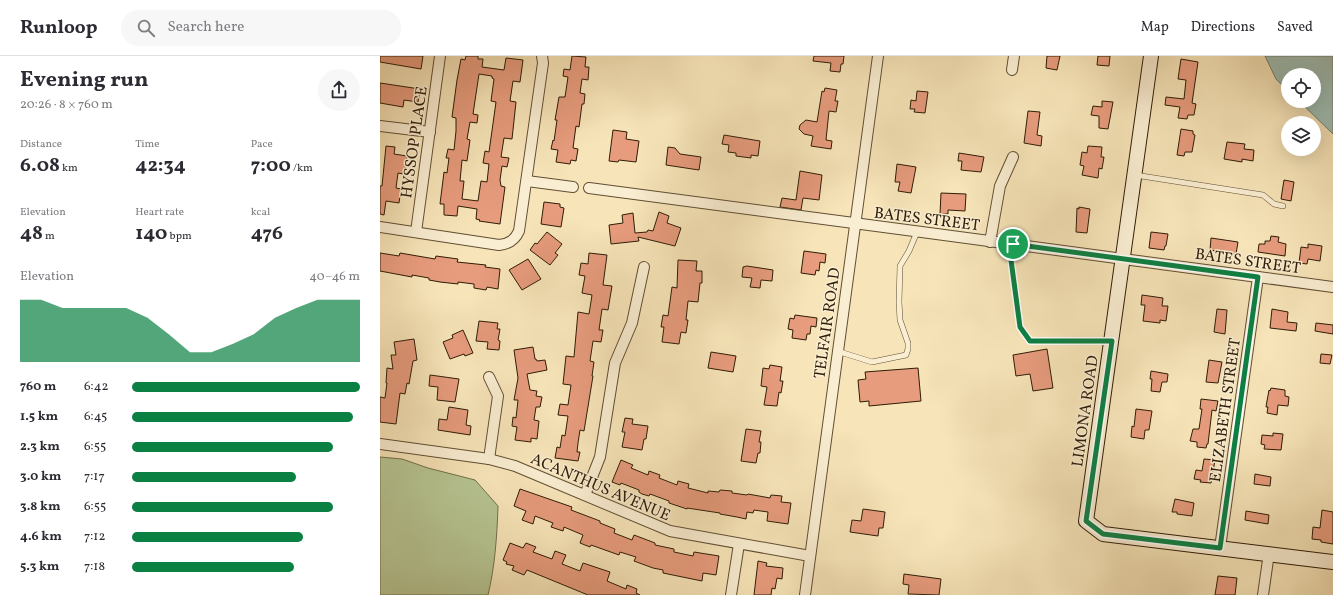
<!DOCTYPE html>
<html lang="en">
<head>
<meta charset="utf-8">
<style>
  body { margin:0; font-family:Vollkorn,serif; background:#f7f7f7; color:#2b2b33; height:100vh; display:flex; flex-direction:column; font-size:15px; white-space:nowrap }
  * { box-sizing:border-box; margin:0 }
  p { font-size:13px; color:#7c7c81 }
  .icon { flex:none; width:22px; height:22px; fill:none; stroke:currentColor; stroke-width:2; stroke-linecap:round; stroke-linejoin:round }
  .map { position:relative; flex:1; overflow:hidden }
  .drawer { display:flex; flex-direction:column; background:#fff; width:380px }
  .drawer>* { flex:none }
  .tools { position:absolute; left:901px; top:12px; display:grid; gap:8px }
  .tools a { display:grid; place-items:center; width:40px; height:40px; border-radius:50%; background:#fff; box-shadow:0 4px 16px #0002; font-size:20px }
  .pin { position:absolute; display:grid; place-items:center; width:34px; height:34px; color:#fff; margin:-17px; border:2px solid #fff; border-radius:50%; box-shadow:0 1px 4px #0007 }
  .round { display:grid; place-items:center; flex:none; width:42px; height:42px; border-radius:21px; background:#f7f7f7 }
  .overview { display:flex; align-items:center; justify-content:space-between; height:68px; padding:0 20px }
  h1 { font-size:22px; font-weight:700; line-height:30px }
  .figures { display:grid; grid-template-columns:repeat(3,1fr); gap:6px; height:68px; padding:4px 20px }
  .figures div { display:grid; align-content:center }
  .figures b { font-size:20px; font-weight:700 }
  .figures small { font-size:11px; font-weight:400 }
  .figures p { font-size:11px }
  .chart { height:112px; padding:8px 20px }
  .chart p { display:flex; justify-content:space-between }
  .chart svg { width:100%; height:72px; margin-top:4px; fill:#0b8043; opacity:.7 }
  ul { padding:0 20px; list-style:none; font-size:13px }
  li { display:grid; grid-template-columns:64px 48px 1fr; align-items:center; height:30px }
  li i { height:10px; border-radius:5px; background:#0b8043 }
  header { display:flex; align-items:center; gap:24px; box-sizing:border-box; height:56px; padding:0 20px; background:#fff; border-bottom:1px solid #e1e1e2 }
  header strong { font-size:19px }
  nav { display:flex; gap:22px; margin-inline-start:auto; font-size:14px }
  .search { width:280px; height:36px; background:#f7f7f7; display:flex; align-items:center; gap:10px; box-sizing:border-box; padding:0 14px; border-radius:22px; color:#7c7c81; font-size:15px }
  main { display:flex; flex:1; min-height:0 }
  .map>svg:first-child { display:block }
  .green { fill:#b7c694; stroke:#73714d }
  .water { fill:#9ebeb4; stroke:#727d6e }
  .building { fill:#e79c7d; stroke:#2f1c06; fill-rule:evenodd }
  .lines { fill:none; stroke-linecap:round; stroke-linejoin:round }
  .lane-casing { stroke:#614e33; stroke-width:6 }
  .street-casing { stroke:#614e33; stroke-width:12 }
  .secondary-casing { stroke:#2f1c06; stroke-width:16 }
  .lane { stroke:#faeed2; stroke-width:5 }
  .street { stroke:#faeed2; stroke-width:10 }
  .secondary { stroke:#faeed2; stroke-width:14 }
  .route-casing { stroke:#fff; stroke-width:8 }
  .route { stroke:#0b8043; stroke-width:5 }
  .labels { text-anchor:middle; stroke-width:3; stroke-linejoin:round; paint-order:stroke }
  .street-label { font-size:16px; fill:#2f1c06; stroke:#faeed2 }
</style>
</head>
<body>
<header>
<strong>Runloop</strong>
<div class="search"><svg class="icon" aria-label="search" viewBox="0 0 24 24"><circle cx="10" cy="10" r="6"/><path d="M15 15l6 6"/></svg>Search here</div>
<nav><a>Map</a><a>Directions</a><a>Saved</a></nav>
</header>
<main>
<section class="drawer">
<div class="overview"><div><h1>Evening run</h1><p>20:26 · 8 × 760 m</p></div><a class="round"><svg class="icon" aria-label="share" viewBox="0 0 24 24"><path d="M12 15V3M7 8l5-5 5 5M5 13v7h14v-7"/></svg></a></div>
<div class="figures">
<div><p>Distance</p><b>6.08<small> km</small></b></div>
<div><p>Time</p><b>42:34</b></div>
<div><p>Pace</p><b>7:00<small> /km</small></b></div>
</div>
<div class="figures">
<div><p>Elevation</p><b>48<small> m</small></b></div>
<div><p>Heart rate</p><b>140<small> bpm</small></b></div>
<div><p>kcal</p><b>476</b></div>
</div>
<div class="chart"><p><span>Elevation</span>40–46 m</p>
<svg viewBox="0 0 160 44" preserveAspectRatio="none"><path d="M0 44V6L10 6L20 11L30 11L40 11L50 11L60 17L70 27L80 38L90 38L100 33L110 27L120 17L130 11L140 6L150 6L160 6V44z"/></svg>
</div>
<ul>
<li><b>760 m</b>6:42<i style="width:100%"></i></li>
<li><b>1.5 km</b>6:45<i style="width:97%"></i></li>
<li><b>2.3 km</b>6:55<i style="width:88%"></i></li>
<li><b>3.0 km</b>7:17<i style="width:72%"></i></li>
<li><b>3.8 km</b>6:55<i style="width:88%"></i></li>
<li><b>4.6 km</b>7:12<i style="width:75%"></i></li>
<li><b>5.3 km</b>7:18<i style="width:71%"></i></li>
</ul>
</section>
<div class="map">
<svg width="953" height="539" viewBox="0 0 953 539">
  <rect width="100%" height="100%" fill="#f7e5b9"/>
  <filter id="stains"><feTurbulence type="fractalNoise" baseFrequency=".005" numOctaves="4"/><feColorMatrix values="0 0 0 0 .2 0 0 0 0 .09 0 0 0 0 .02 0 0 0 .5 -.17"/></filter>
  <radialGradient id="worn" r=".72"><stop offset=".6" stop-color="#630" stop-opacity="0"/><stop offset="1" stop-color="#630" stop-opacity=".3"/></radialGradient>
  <path class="green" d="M0,401L22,403L48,412L95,424L118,450C117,480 115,510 108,539H0Z"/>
  <polygon class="water" points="885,0 953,0 953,78 919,45 934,45 934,19 908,19 908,35 896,23"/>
  <g class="building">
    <polygon points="0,0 43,0 41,13 0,6"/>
    <path d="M86,0H98V3H103L102,11L124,14L126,2L143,4L140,26L133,25L130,45L136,46L132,83L124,82L121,101L129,102L127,111L122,110L120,124L121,130L125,131L120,168L99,165L100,164L96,163L97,153L78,150L77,160L64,159V148H60L64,116L67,117L69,102H66L68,93L74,94L76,75V62L72,61L77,24L81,3L85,4ZM99,18L112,20V22L114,23L111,45L116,46L109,96L105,95L103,107L109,108L107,126L101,125L98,145L82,143L84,125H80L82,104L87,105L90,84L87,83L90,66L97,67L98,59L93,58Z"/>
    <polygon points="192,0 206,1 205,11 209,11 208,24 202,23 200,37 205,38 204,48 202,48 199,71 196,70 193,92 198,93 196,105 191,104 190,108 176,106 178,94 171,93 173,84 174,85 177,64 175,64 179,41 185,41 188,21 183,20 184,13 190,14"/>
    <polygon points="434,0 464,0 463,8 461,8 460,16 450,15 451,7 433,5"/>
    <polygon points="667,0 680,0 677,14 666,12"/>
    <polygon points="718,0 730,0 729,10 717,9"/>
    <polygon points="801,3 818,6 812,47 816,48 814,59 808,59 807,63 798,62 800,51 785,49 786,41 804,43 806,24 798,23"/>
    <polygon points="0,27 40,33 38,46 24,44 23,51 0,47"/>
    <polygon points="445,32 457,34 455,45 458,45 456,56 449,55 446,84 452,85 451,93 431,90 433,80 424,78 419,73 420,69 426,64 437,66 442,35 444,36"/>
    <polygon points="537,35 548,36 545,57 534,56 535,53 530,53 531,44 536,45"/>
    <polygon points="722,45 733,46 728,73 719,72 719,60 711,59 713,50 722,51"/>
    <polygon points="648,55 660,56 657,79 662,80 661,90 644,87"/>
    <polygon points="801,73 813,75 813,78 815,79 812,96 805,96 804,100 797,99"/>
    <polygon points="233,74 247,76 246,83 259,85 256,106 239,104 238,106 229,105"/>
    <polygon points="344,79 380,85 378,100 371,99 371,102 356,100 356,97 348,96 349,89 342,88"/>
    <polygon points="847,86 865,88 864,93 874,94 873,105 862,103 862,106 844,103"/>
    <polygon points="6,90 15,91 14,98 27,100 25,113 24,113 23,118 18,117 16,132 21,133 19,147 6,145 4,159 0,158 0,130 2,130"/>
    <polygon points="708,90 722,91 721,101 724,101 722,113 719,112 718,122 702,119 704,110 700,109 702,96 707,97"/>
    <polygon points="288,91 295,92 300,98 321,101 319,114 286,109"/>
    <polygon points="579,97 604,101 601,116 581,114 582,105 578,105"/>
    <polygon points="517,108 536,111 531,137 518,135 520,126 515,126"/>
    <polygon points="420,115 442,119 439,144 423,142 421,154 400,151 402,142 416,144"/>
    <polygon points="904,124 914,126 911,145 901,143"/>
    <polygon points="561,137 586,138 585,155 568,154 568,158 560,158"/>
    <polygon points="164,146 180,148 180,151 184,152 181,171 161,168"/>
    <polygon points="699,151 710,153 707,177 696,176 697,152 699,153"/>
    <polygon points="279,156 289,160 287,167 301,172 295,190 258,181 259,185 231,188 229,169 243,167 242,159 253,157 255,177 267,176 268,174 273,175"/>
    <polygon points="167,176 182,188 175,197 178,199 170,209 150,194 155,187 157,188"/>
    <polygon points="771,176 788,178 786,190 785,190 784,194 769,192"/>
    <polygon points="891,180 899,181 898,186 906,188 905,200 878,196 879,188 885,188 885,185 890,185"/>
    <polygon points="831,182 858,186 856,198 830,194"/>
    <polygon points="928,188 942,190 940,205 928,203 927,208 919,207 921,191 928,192"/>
    <polygon points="424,195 446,198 445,207 440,206 439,215 436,214 435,219 421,217"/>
    <polygon points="0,197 19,200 20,197 55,203 56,200 78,203 77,206 106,209 105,211 120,213 118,233 107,231 106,234 94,232 94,228 78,226 78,228 60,226 49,224 49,222 32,219 32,221 0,215"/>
    <polygon points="209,197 227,199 223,229 232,230 228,254 222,253 219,274 223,274 221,286 213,285 210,305 214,306 212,320 213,320 204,375 200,374 198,387 197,396 200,396 198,405 175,402 177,391 180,392 182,379 185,380 188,360 178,359 180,348 188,349 191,329 183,328 186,300 194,301 198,256 209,258 212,239 202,237 205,220 199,219 201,207 208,208"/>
    <polygon points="148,203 161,223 142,234 129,214"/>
    <polygon points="298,204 317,205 316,215 322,215 322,227 320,227 318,246 308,245 306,264 308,264 306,277 301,276 299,288 282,286 284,271 281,271 283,259 288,260 292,231 297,232"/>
    <polygon points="367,210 393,214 392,225 381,224 380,232 370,231 372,222 362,221 363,211"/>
    <polygon points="762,239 783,242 782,250 788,250 786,265 780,264 780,267 763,265 765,249 761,249"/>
    <polygon points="837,253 847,254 845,278 834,276"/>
    <polygon points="892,253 908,256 907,266 917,267 916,275 890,272"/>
    <polygon points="415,259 437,262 436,271 431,270 430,278 427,278 426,284 412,282 413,274 408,273 410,262 414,263"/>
    <polygon points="99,265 118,267 117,273 120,273 118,284 120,285 119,294 107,293 108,286 96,285"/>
    <polygon points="936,267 953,269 953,278 935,275"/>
    <polygon points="83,274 93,297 85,300 84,298 70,303 63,286 73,282 72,279"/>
    <polygon points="34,283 37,304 33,305 29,328 27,327 25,338 20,337 16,368 0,366 0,341 5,342 7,327 6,327 7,312 13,313 11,299 16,299 14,286"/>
    <polygon points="153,291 155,303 156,303 157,305 165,304 167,314 147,318 150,334 157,335 156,340 162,341 160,351 156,351 154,364 159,365 157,383 151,382 151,386 135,384 137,371 132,370 133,361 136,362 138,344 134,344 138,322 134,294"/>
    <polygon points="667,293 673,332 653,335 650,318 636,320 633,299"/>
    <polygon points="331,296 356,300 353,316 328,312"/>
    <polygon points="941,298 952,299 950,308 940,307"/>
    <polygon points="829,304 842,306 838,327 826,326"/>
    <polygon points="390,309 402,311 400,325 403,325 401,337 399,336 397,350 384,349 387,331 381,330 383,312 389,313"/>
    <polygon points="538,312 541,345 489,350 489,345 480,346 478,324 486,323 485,316"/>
    <polygon points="771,315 788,318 787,326 782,326 780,336 771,335 772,323 770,323"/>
    <polygon points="50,319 79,323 75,346 57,344 58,331 49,330"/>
    <polygon points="891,332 905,334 905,340 909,341 908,350 898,349 897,359 887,357 888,351 886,351 887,345 889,334 890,335"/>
    <polygon points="821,343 838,345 836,355 832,354 828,388 827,388 826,392 817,391 817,386 810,385 813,373 819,373 822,353 820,353"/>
    <polygon points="69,351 88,354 86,369 91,370 90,379 58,374 59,363 67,364"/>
    <polygon points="756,353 772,355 769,374 765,374 764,383 751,381 752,370 754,371"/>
    <polygon points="245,362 253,363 252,368 268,370 266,383 264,383 262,394 242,391 245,376 242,376"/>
    <polygon points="366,373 381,375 379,386 381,386 380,397 378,397 376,407 361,405"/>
    <polygon points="893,377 903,378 901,394 884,393 885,389 881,388 882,379 893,380"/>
    <polygon points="824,403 835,404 831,427 820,426 821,424 814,423 816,414 822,415"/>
    <polygon points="241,404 253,409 251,412 268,419 269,415 280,419 279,422 297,429 298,425 309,428 308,432 328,437 328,435 339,436 340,434 352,435 352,437 367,439 368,438 390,442 391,439 402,440 401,446 411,447 408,468 387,465 388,456 374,454 373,457 367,456 366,463 357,461 340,458 340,457 307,452 307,453 289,447 289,445 270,438 269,440 262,438 259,436 259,434 241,427 240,429 232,426"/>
    <polygon points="875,418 891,421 890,430 874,428"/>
    <polygon points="140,433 192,451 191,454 220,465 220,467 235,473 234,477 252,484 254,479 275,487 275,489 294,493 294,496 313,500 314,496 339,500 336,519 323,517 322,525 283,517 283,514 273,512 254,505 256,501 240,496 239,499 211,489 210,491 200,487 203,479 184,471 183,475 171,471 173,467 155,460 153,468 142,464 146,455 134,450"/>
    <polygon points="795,443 814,447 812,460 797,458 797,456 792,456"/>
    <polygon points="483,453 505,456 503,472 499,472 498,480 470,476 472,464 481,465"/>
    <polygon points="942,454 953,456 953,488 941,486 941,484 932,483 933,471 940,472"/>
    <polygon points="866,455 889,459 888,468 865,464"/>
    <polygon points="130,487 143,492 146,487 156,491 153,496 172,503 175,495 186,499 182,508 200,515 203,507 230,516 227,525 246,533 247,529 257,533 256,537 260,539 208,539 147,514 144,519 132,514 134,510 126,508 127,506 123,504"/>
    <polygon points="378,505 387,507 386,510 403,512 402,523 397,522 395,533 392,532 391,539 374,539"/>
    <polygon points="524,518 561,523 559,539 528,538 529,529 523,528"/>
    <polygon points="838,520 857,522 855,539 835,539"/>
  </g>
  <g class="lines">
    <defs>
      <g id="lane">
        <polyline points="755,119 883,139 894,148 903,150"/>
        <polyline points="633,188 631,204 640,271 650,285 730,285"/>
        <polyline points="457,295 492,306 526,299 528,293 528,287 520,264 519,246 520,210 529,195 537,176"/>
      </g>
      <g id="street">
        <polyline points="632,14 634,0"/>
        <polyline points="0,70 50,76"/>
        <polyline points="147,125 193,131"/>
        <path d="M209,132C457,166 705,196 953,231"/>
        <path d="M0,171L119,189C129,188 135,184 139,175L163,7L162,0"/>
        <polyline points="36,176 60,0"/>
        <polyline points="610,186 620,130 633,101"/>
        <polyline points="109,321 118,340 109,403"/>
        <polyline points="0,388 109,403 135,410 290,475 430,500"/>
        <polyline points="205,439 220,401 235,307 252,267 264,211"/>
        <polyline points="840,492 878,221"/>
        <polyline points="351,539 359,488"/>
        <polyline points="425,539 498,0"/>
        <polyline points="883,539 889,497"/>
      </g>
      <polyline id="secondary" points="771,0 706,465 723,478 953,506"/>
    </defs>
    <use href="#lane" class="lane-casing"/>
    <use href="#street" class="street-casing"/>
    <use href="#secondary" class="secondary-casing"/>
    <use href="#lane" class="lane"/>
    <use href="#street" class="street"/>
    <use href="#secondary" class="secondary"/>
  </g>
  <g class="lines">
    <defs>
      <polygon id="route" points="633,188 878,221 840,492 723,478 706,465 732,285 650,285 640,271 631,204"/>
    </defs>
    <use href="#route" class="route-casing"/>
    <use href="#route" class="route"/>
  </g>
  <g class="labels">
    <g class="street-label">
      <text transform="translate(33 86) rotate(-82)" y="6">HYSSOP PLACE</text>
      <text transform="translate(547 162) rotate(7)" y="6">BATES STREET</text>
      <text transform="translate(868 204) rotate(8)" y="6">BATES STREET</text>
      <text transform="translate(446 267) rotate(-82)" y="6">TELFAIR ROAD</text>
      <text transform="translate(844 354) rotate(-82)" y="6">ELIZABETH STREET</text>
      <text transform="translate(704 355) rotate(-82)" y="6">LIMONA ROAD</text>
      <text transform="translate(221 430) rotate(23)" y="6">ACANTHUS AVENUE</text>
    </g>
  </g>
  <rect width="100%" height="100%" filter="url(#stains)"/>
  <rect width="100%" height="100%" fill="url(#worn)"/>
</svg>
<div class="tools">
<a><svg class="icon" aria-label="locate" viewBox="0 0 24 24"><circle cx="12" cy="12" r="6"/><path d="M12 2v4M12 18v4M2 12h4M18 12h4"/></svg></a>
<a><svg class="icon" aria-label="layers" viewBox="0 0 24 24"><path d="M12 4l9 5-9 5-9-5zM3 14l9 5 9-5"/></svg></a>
</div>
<div class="pin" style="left:633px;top:188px;background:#1e9e55"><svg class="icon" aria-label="arrive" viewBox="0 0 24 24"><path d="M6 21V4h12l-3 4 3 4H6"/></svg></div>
</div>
</main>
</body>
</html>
